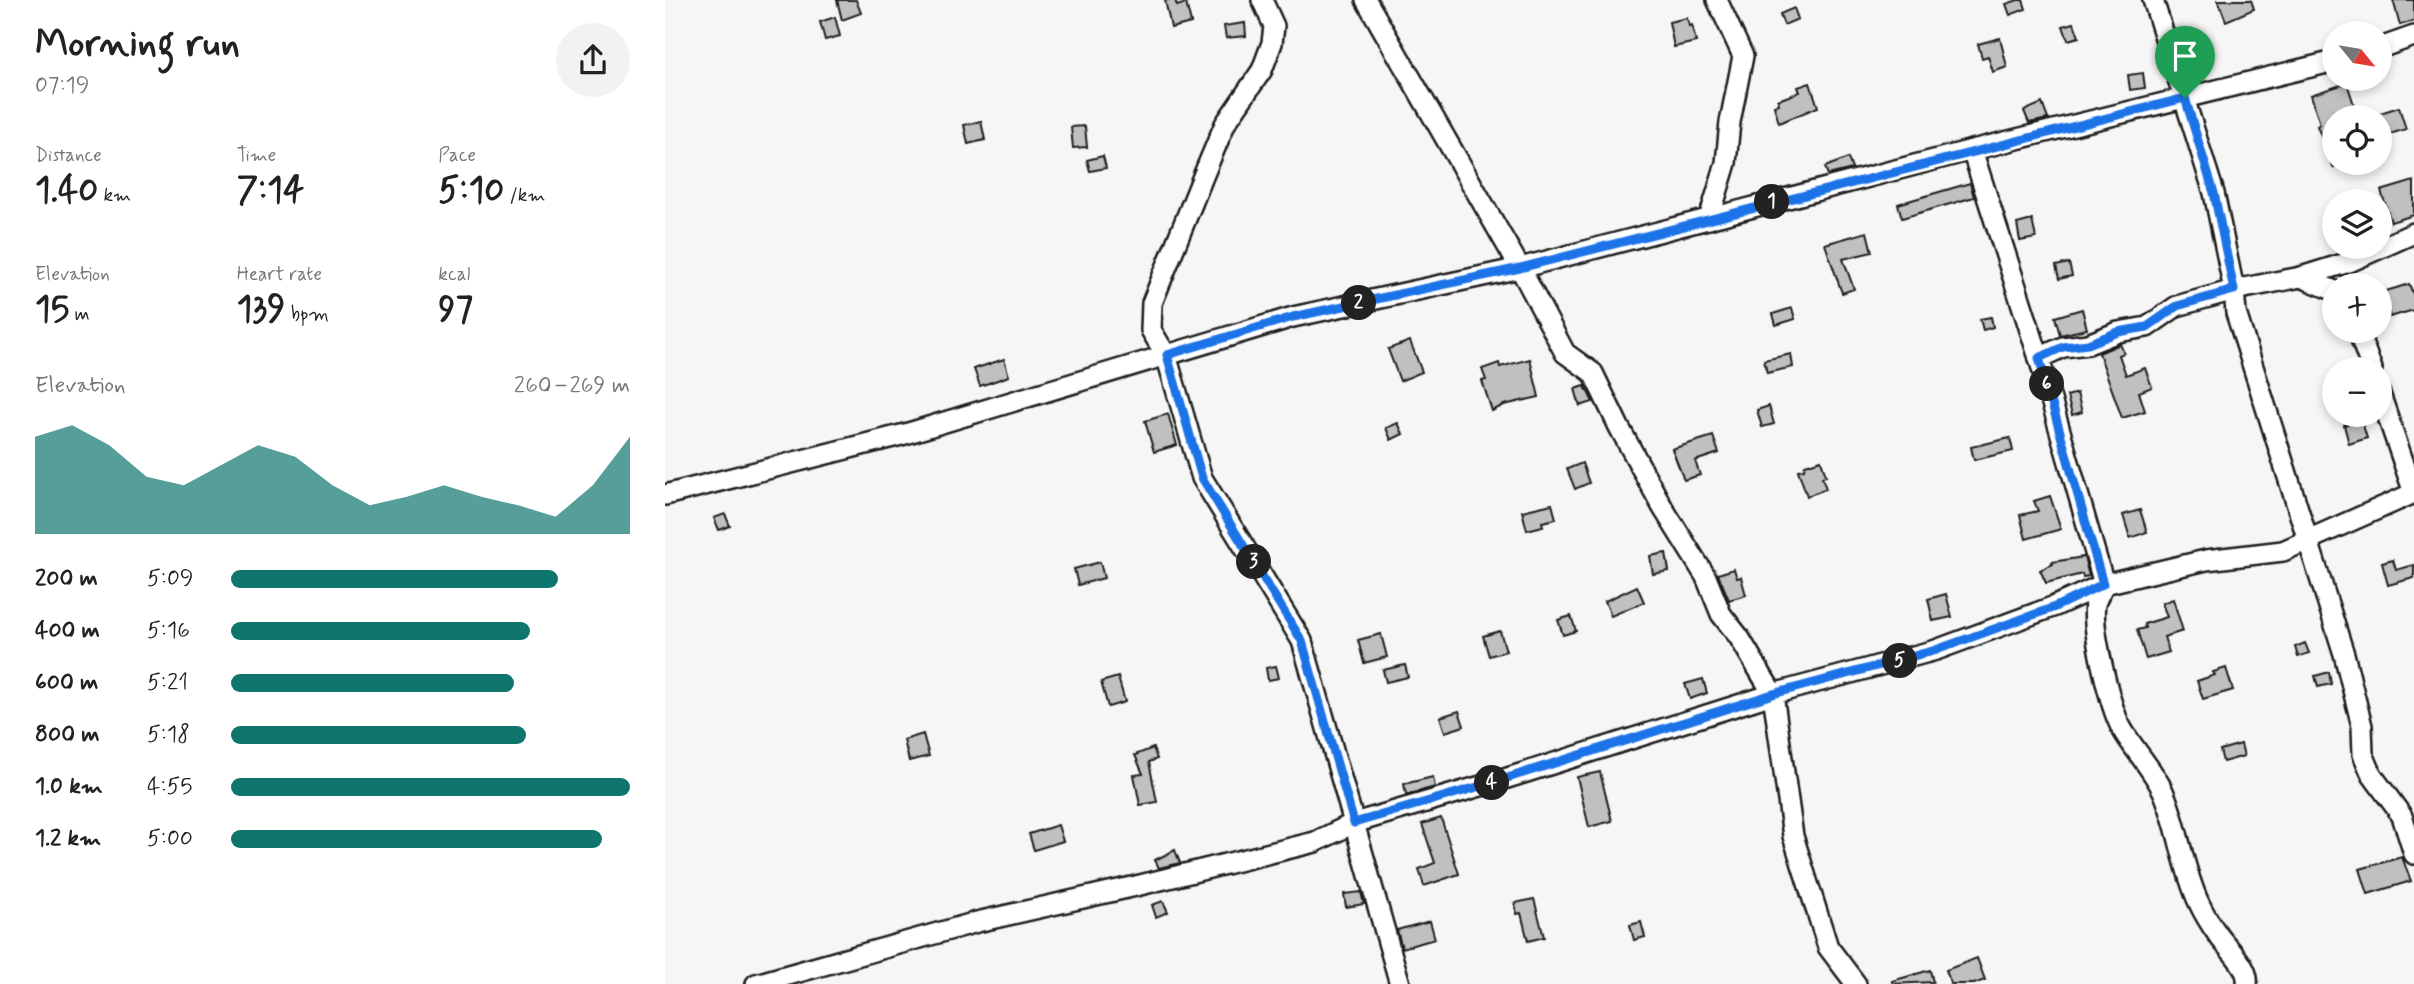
<!DOCTYPE html>
<html lang="en">
<head>
<meta charset="utf-8">
<style>
  body { margin:0; font-family:Mynerve,sans-serif; background:#f2f2f2; color:#222; height:100vh; display:flex; flex-direction:column; font-size:26px; white-space:nowrap }
  * { box-sizing:border-box; margin:0 }
  p { font-size:23px; color:#767676 }
  .icon { flex:none; width:38px; height:38px; fill:none; stroke:currentColor; stroke-width:2; stroke-linecap:round; stroke-linejoin:round }
  .map { position:relative; flex:1; overflow:hidden }
  .sheet { display:flex; flex-direction:column; background:#fff; width:665px }
  .sheet>* { flex:none }
  .needle { width:46px; rotate:120deg }
  .fabs { position:absolute; left:1657px; top:21px; display:grid; gap:14px }
  .fabs a { display:grid; place-items:center; width:70px; height:70px; border-radius:50%; background:#fff; box-shadow:0 4px 10px #0003; font-size:35px }
  .pin { position:absolute; display:grid; place-items:center; width:60px; height:60px; color:#fff; margin:-72px -30px; border-radius:50% 50% 50% 0; rotate:-45deg; box-shadow:0 0 7px #0007 }
  .pin .icon { rotate:45deg }
  .km { position:absolute; width:35px; height:35px; margin:-18px; border-radius:50%; background:#222; color:#fff; font-size:19px; line-height:35px; text-align:center }
  .round { display:grid; place-items:center; flex:none; width:74px; height:74px; border-radius:37px; background:#f2f2f2 }
  .head { display:flex; align-items:center; justify-content:space-between; height:119px; padding:0 35px }
  h1 { font-size:38px; font-weight:800; line-height:52px }
  .figures { display:grid; grid-template-columns:repeat(3,1fr); gap:10px; height:119px; padding:7px 35px }
  .figures div { display:grid; align-content:center }
  .figures b { font-size:35px; font-weight:800 }
  .figures small { font-size:19px; font-weight:400 }
  .figures p { font-size:19px }
  .chart { height:196px; padding:14px 35px }
  .chart p { display:flex; justify-content:space-between }
  .chart svg { width:100%; height:126px; margin-top:7px; fill:#0f766e; opacity:.7 }
  ul { padding:0 35px; list-style:none; font-size:23px }
  li { display:grid; grid-template-columns:112px 84px 1fr; align-items:center; height:52px }
  li i { height:18px; border-radius:9px; background:#0f766e }
  main { display:flex; flex:1; min-height:0 }
  .map>svg:first-child { display:block }
  .building { fill:#c0c0c0; stroke:#1c1c1c; stroke-width:2 }
  .lines { fill:none; stroke-linecap:round; stroke-linejoin:round }
  .minor-casing { stroke:#1c1c1c; stroke-width:24 }
  .minor { stroke:#fff; stroke-width:19 }
  .route-casing { stroke:#fff; stroke-width:14 }
  .route { stroke:#1a73e8; stroke-width:9 }
</style>
</head>
<body>
<main>
<section class="sheet">
<div class="head"><div><h1>Morning run</h1><p>07:19</p></div><a class="round"><svg class="icon" aria-label="share" viewBox="0 0 24 24"><path d="M12 15V3M7 8l5-5 5 5M5 13v7h14v-7"/></svg></a></div>
<div class="figures">
<div><p>Distance</p><b>1.40<small> km</small></b></div>
<div><p>Time</p><b>7:14</b></div>
<div><p>Pace</p><b>5:10<small> /km</small></b></div>
</div>
<div class="figures">
<div><p>Elevation</p><b>15<small> m</small></b></div>
<div><p>Heart rate</p><b>139<small> bpm</small></b></div>
<div><p>kcal</p><b>97</b></div>
</div>
<div class="chart"><p><span>Elevation</span>260–269 m</p>
<svg viewBox="0 0 160 44" preserveAspectRatio="none"><path d="M0 44V10L10 6L20 13L30 24L40 27L50 20L60 13L70 17L80 27L90 34L100 31L110 27L120 31L130 34L140 38L150 27L160 10V44z"/></svg>
</div>
<ul>
<li><b>200 m</b>5:09<i style="width:82%"></i></li>
<li><b>400 m</b>5:16<i style="width:75%"></i></li>
<li><b>600 m</b>5:21<i style="width:71%"></i></li>
<li><b>800 m</b>5:18<i style="width:74%"></i></li>
<li><b>1.0 km</b>4:55<i style="width:100%"></i></li>
<li><b>1.2 km</b>5:00<i style="width:93%"></i></li>
</ul>
</section>
<div class="map">
<svg width="1749" height="984" viewBox="0 0 1749 984">
  <rect width="100%" height="100%" fill="#f6f6f6"/>
  <filter id="ink" filterUnits="userSpaceOnUse"><feTurbulence type="fractalNoise" baseFrequency=".0143" numOctaves="2"/><feDisplacementMap in="SourceGraphic" scale="14" xChannelSelector="R" yChannelSelector="G"/><feConvolveMatrix kernelMatrix="1 2 1 2 8 2 1 2 1" color-interpolation-filters="sRGB"/></filter>
  <g filter="url(#ink)">
    <g class="building">
      <polygon points="172,0 191,0 196,13 177,20"/>
      <polygon points="500,0 510,0 512,6 521,3 526,23 506,28"/>
      <polygon points="1353,0 1358,0 1361,9 1345,15 1341,4"/>
      <polygon points="1553,0 1586,0 1589,9 1561,21"/>
      <polygon points="1728,0 1749,0 1749,21 1735,25"/>
      <polygon points="1129,8 1133,19 1119,25 1115,14"/>
      <polygon points="170,17 175,36 160,40 155,22"/>
      <polygon points="1022,18 1024,26 1027,25 1031,42 1009,47 1004,22"/>
      <polygon points="580,23 581,36 561,38 559,26"/>
      <polygon points="1409,23 1414,37 1403,40 1398,26"/>
      <polygon points="1335,38 1342,67 1328,72 1323,56 1317,58 1313,44"/>
      <polygon points="1478,73 1480,88 1465,90 1463,75"/>
      <polygon points="1145,83 1153,107 1114,123 1109,106 1114,104 1113,100 1135,92 1133,87"/>
      <polygon points="1682,83 1693,117 1670,117 1669,169 1652,126 1655,124 1646,95"/>
      <polygon points="1377,103 1383,119 1364,123 1359,111"/>
      <polygon points="1734,107 1741,129 1715,137 1715,113"/>
      <polygon points="316,121 320,140 303,144 299,125"/>
      <polygon points="420,126 422,147 408,148 406,127"/>
      <polygon points="438,156 441,168 425,171 422,160"/>
      <polygon points="1183,158 1187,169 1163,175 1160,167"/>
      <polygon points="1749,181 1749,215 1726,222 1716,191"/>
      <polygon points="1305,183 1309,197 1237,218 1233,204"/>
      <polygon points="1367,220 1371,238 1355,241 1352,224"/>
      <polygon points="1202,232 1207,252 1178,259 1189,289 1177,293 1160,244"/>
      <polygon points="1404,263 1407,276 1394,279 1391,266"/>
      <polygon points="1744,284 1749,296 1749,310 1725,317 1718,292"/>
      <polygon points="1127,308 1130,319 1111,325 1108,314"/>
      <polygon points="1417,309 1422,329 1395,335 1390,317"/>
      <polygon points="1326,317 1328,327 1318,330 1315,319"/>
      <polygon points="745,341 757,372 735,381 723,349"/>
      <polygon points="1455,344 1459,353 1454,355 1461,375 1480,368 1487,387 1474,392 1480,411 1457,418 1434,353"/>
      <polygon points="1126,354 1128,367 1102,373 1099,360"/>
      <polygon points="339,359 344,376 315,386 309,369"/>
      <polygon points="865,359 874,397 839,405 827,411 817,381 821,380 817,369 834,363 835,367"/>
      <polygon points="920,386 928,402 915,406 910,389"/>
      <polygon points="1412,393 1417,412 1407,415 1402,396"/>
      <polygon points="1104,406 1109,424 1097,427 1092,410"/>
      <polygon points="503,414 512,445 489,452 480,421"/>
      <polygon points="1696,419 1702,438 1684,444 1679,425"/>
      <polygon points="733,423 738,434 726,440 721,428"/>
      <polygon points="1048,436 1054,453 1030,461 1035,475 1019,480 1007,449"/>
      <polygon points="1345,438 1348,451 1309,460 1306,447"/>
      <polygon points="1156,460 1161,476 1157,477 1161,489 1142,496 1133,470 1139,469 1140,465"/>
      <polygon points="917,463 924,483 910,489 902,469"/>
      <polygon points="1385,496 1396,529 1361,539 1355,515 1373,511 1369,501"/>
      <polygon points="887,504 891,519 877,522 878,526 862,530 857,511"/>
      <polygon points="1475,510 1482,532 1465,538 1458,515"/>
      <polygon points="60,514 65,526 54,530 49,518"/>
      <polygon points="1001,553 1004,571 988,574 985,556"/>
      <polygon points="1419,557 1424,576 1418,577 1417,574 1381,583 1375,570 1388,564 1387,562"/>
      <polygon points="1728,560 1731,570 1749,565 1749,578 1723,585 1717,563"/>
      <polygon points="435,562 439,578 413,585 409,569"/>
      <polygon points="1069,569 1072,578 1076,577 1081,595 1064,600 1053,574"/>
      <polygon points="972,586 979,602 946,616 940,601"/>
      <polygon points="1281,594 1287,617 1268,621 1263,599"/>
      <polygon points="1508,599 1518,631 1499,637 1504,652 1481,659 1472,630 1480,628 1479,624 1502,617 1497,603"/>
      <polygon points="906,616 911,631 898,635 893,620"/>
      <polygon points="835,631 841,651 824,656 818,636"/>
      <polygon points="716,634 722,657 699,663 693,640"/>
      <polygon points="1640,643 1644,653 1633,657 1630,647"/>
      <polygon points="740,665 743,677 721,682 718,670"/>
      <polygon points="611,666 614,678 603,680 601,668"/>
      <polygon points="1561,668 1568,690 1538,699 1532,681 1550,675 1548,672"/>
      <polygon points="1664,672 1666,684 1653,687 1650,676"/>
      <polygon points="453,677 460,702 443,707 436,682"/>
      <polygon points="1038,679 1042,693 1025,699 1020,684"/>
      <polygon points="794,711 799,726 780,732 775,717"/>
      <polygon points="258,734 264,756 244,761 239,740"/>
      <polygon points="1576,744 1579,756 1558,762 1555,750"/>
      <polygon points="488,748 492,759 484,762 492,802 475,805 469,775 478,774 470,755"/>
      <polygon points="935,772 947,821 924,827 912,777"/>
      <polygon points="768,777 770,787 741,795 739,784"/>
      <polygon points="776,818 794,874 759,886 754,869 770,863 757,824"/>
      <polygon points="393,825 398,841 369,850 364,834"/>
      <polygon points="510,850 515,863 494,868 490,860"/>
      <polygon points="1737,857 1746,881 1703,894 1695,869"/>
      <polygon points="696,892 699,904 681,907 679,894"/>
      <polygon points="869,899 879,937 863,941 856,913 852,914 850,903"/>
      <polygon points="498,901 503,912 491,917 487,905"/>
      <polygon points="765,921 770,939 737,948 732,930"/>
      <polygon points="976,922 980,937 969,940 965,925"/>
      <polygon points="1312,958 1320,980 1309,984 1286,984 1281,970"/>
      <polygon points="1265,970 1268,982 1227,984 1227,981"/>
    </g>
    <g class="lines">
      <defs>
        <g id="minor">
          <polyline points="597,0 609,26 607,43 597,70 560,124 539,174 487,303 486,330 501,355 537,478 637,641 735,984"/>
          <polyline points="701,0 855,268 900,353 928,373 954,427 998,508 1041,577 1056,614 1074,637 1108,694 1128,836 1163,947 1191,984"/>
          <polyline points="1488,0 1549,193 1569,290 1571,313 1679,654 1697,726 1698,754 1707,775 1737,816 1749,854"/>
          <polyline points="1715,48 1749,36"/>
          <path d="M1307,150L1374,358L1439,584C1436,591 1432,597 1430,604C1426,627 1445,708 1457,729C1469,750 1487,768 1498,791C1514,827 1517,867 1534,903C1539,914 1546,925 1553,935C1562,948 1585,967 1582,984"/>
          <polyline points="1044,219 1061,163 1065,122 1078,56 1052,0"/>
          <polyline points="1636,277 1670,291"/>
          <polyline points="1693,331 1707,369"/>
          <polyline points="1374,358 1398,347 1423,344 1453,332 1482,327 1512,306 1569,290 1636,277 1684,262 1749,233"/>
          <polyline points="1715,394 1749,493"/>
          <polyline points="0,495 240,434 628,317 855,268 1307,150 1670,61"/>
          <polyline points="91,984 312,922 471,886 650,842 689,823 833,781 1108,694 1271,650 1390,606 1439,584 1541,560 1618,551 1749,493"/>
        </g>
      </defs>
      <use href="#minor" class="minor-casing"/>
      <use href="#minor" class="minor"/>
    </g>
  </g>
  <g class="lines" filter="url(#ink)">
    <defs>
      <polygon id="route" points="1520,98 1549,193 1569,290 1512,306 1482,327 1453,332 1423,344 1398,347 1374,358 1438,584 1390,607 1271,650 1108,694 833,781 689,823 637,641 537,478 502,355 628,317 855,268"/>
    </defs>
    <use href="#route" class="route-casing"/>
    <use href="#route" class="route"/>
  </g>
</svg>
<div class="fabs">
<a><svg class="needle" viewBox="-14 -14 28 28"><path d="M0-13l5 13h-10z" fill="#e53935"/><path d="M0 13l5-13h-10z" fill="#767676"/></svg></a>
<a><svg class="icon" aria-label="locate" viewBox="0 0 24 24"><circle cx="12" cy="12" r="6"/><path d="M12 2v4M12 18v4M2 12h4M18 12h4"/></svg></a>
<a><svg class="icon" aria-label="layers" viewBox="0 0 24 24"><path d="M12 4l9 5-9 5-9-5zM3 14l9 5 9-5"/></svg></a>
<a>+</a>
<a>−</a>
</div>
<div class="pin" style="left:1520px;top:98px;background:#1e9e55"><svg class="icon" aria-label="arrive" viewBox="0 0 24 24"><path d="M6 21V4h12l-3 4 3 4H6"/></svg></div>
<b class="km" style="left:1107px;top:202px">1</b>
<b class="km" style="left:694px;top:303px">2</b>
<b class="km" style="left:589px;top:562px">3</b>
<b class="km" style="left:827px;top:783px">4</b>
<b class="km" style="left:1235px;top:661px">5</b>
<b class="km" style="left:1382px;top:384px">6</b>
</div>
</main>
</body>
</html>
